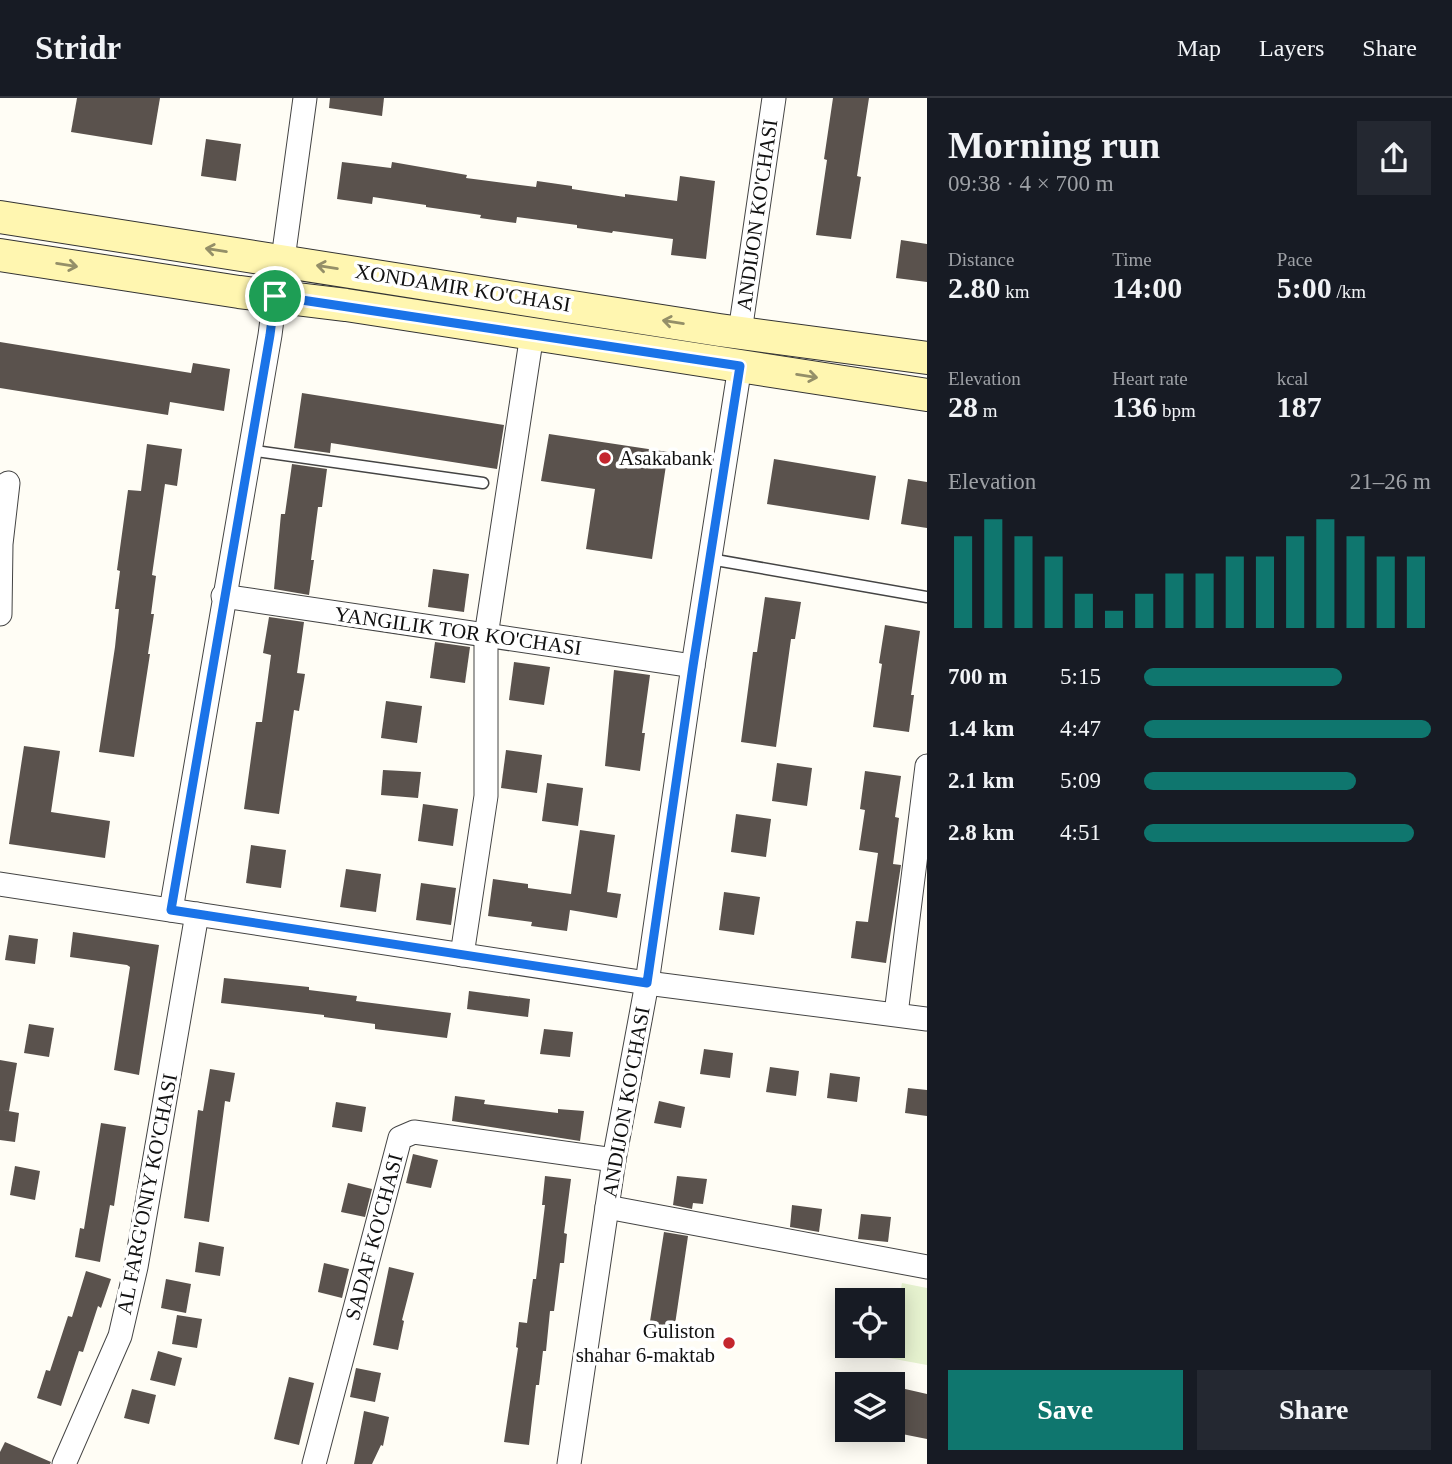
<!DOCTYPE html>
<html lang="en">
<head>
<meta charset="utf-8">
<style>
  body { margin:0; font-family:"Times New Roman",serif; background:#242831; color:#f1f3f6; height:100vh; display:flex; flex-direction:column; font-size:26px; white-space:nowrap }
  * { box-sizing:border-box; margin:0 }
  p { font-size:23px; color:#9ea1a6 }
  .icon { flex:none; width:38px; height:38px; fill:none; stroke:currentColor; stroke-width:2; stroke-linecap:round; stroke-linejoin:round }
  .map { position:relative; flex:1; overflow:hidden }
  .sheet { display:flex; flex-direction:column; background:#171b24; width:525px }
  .sheet>* { flex:none }
  .buttons { position:absolute; left:835px; top:1190px; display:grid; gap:14px }
  .buttons a { display:grid; place-items:center; width:70px; height:70px; border-radius:0px; background:#171b24; box-shadow:0 4px 18px #0003; font-size:35px }
  .pin { position:absolute; display:grid; place-items:center; width:60px; height:60px; color:#fff; margin:-30px; border:4px solid #fff; border-radius:50%; box-shadow:0 2px 7px #0007 }
  .round { display:grid; place-items:center; flex:none; width:74px; height:74px; border-radius:0px; background:#242831 }
  .headline { display:flex; align-items:center; justify-content:space-between; height:119px; padding:0 21px }
  h1 { font-size:38px; font-weight:800; line-height:52px }
  .metrics { display:grid; grid-template-columns:repeat(3,1fr); gap:10px; height:119px; padding:7px 21px }
  .metrics div { display:grid; align-content:center }
  .metrics b { font-size:30px; font-weight:800 }
  .metrics small { font-size:19px; font-weight:400 }
  .metrics p { font-size:19px }
  .chart { height:196px; padding:14px 21px }
  .chart p { display:flex; justify-content:space-between }
  .chart svg { width:100%; height:126px; margin-top:7px; stroke:#0f766e; stroke-width:6 }
  .cta { display:flex; gap:14px; margin-top:auto; padding:14px 21px }
  .cta a { flex:1; height:80px; border-radius:0px; background:#0f766e; color:#fff; font-size:28px; font-weight:800; line-height:80px; text-align:center }
  .cta a+a { background:#242831; color:#f1f3f6 }
  ul { padding:0 21px; list-style:none; font-size:23px }
  li { display:grid; grid-template-columns:112px 84px 1fr; align-items:center; height:52px }
  li i { height:18px; border-radius:9px; background:#0f766e }
  header { display:flex; align-items:center; gap:42px; box-sizing:border-box; height:98px; padding:0 35px; background:#171b24; border-bottom:2px solid #363941 }
  header strong { font-size:33px }
  nav { display:flex; gap:38px; margin-inline-start:auto; font-size:24px }
  main { display:flex; flex:1; min-height:0 }
  .map>svg:first-child { display:block }
  .pitch { fill:#e6f2cf }
  .building { fill:#5a524d }
  .lines { fill:none; stroke-linecap:round; stroke-linejoin:round }
  .service-casing { stroke:#444; stroke-width:13 }
  .minor-casing { stroke:#444; stroke-width:25 }
  .secondary-casing { stroke:#333; stroke-width:34 }
  .service { stroke:#fff; stroke-width:10 }
  .minor { stroke:#fff; stroke-width:23 }
  .secondary { stroke:#fff6b0; stroke-width:32 }
  .oneway { stroke:#948f68 }
  .route-casing { stroke:#fff; stroke-width:14 }
  .route { stroke:#1a73e8; stroke-width:9 }
  .poi-dot { fill:#c4262e; stroke:#fff; stroke-width:2.5 }
  .labels { text-anchor:middle; stroke-width:7; stroke-linejoin:round; paint-order:stroke }
  .street-label { font-size:21px; fill:#111; stroke:#fff }
  .poi-label { font-size:21px; fill:#111; stroke:#fff; text-anchor:start }
</style>
</head>
<body>
<header>
<strong>Stridr</strong>
<nav><a>Map</a><a>Layers</a><a>Share</a></nav>
</header>
<main>
<div class="map">
<svg width="927" height="1366" viewBox="0 0 927 1366">
  <rect width="100%" height="100%" fill="#fffdf5"/>
  <polygon class="pitch" points="902,1185 927,1190 927,1267 889,1260"/>
  <g class="building">
    <polygon points="77,0 160,0 152,47 71,34"/>
    <polygon points="330,0 384,0 382,18 329,10"/>
    <polygon points="833,0 869,0 857,78 861,79 851,141 816,137 827,62 824,61"/>
    <polygon points="206,41 241,46 236,83 201,78"/>
    <polygon points="342,64 391,70 392,64 467,77 466,80 536,89 537,83 572,88 572,91 625,99 625,96 677,103 680,78 715,83 706,161 671,157 673,141 613,133 612,135 577,130 577,127 517,119 516,125 480,120 481,117 426,109 426,107 373,99 372,106 337,101"/>
    <polygon points="901,142 927,146 927,184 896,180"/>
    <polygon points="0,244 191,275 193,265 230,271 224,313 170,304 168,317 0,290"/>
    <polygon points="302,295 504,327 497,371 331,345 330,355 294,350"/>
    <polygon points="549,336 668,354 652,461 586,451 595,391 541,383"/>
    <polygon points="147,346 182,351 177,388 165,386 152,477 156,478 151,516 154,516 148,556 150,556 134,659 99,654 115,549 119,511 115,511 120,473 117,472 128,392 141,393"/>
    <polygon points="774,361 876,378 869,422 767,406"/>
    <polygon points="292,366 327,371 322,409 318,409 311,462 314,462 309,497 274,491 281,416 285,416"/>
    <polygon points="908,381 927,384 927,430 901,426"/>
    <polygon points="433,471 469,476 464,514 428,509"/>
    <polygon points="765,499 801,504 795,541 791,541 776,649 741,644 753,554 757,554"/>
    <polygon points="269,519 304,524 297,575 305,576 299,613 294,612 279,716 244,711 256,624 262,624 271,557 263,555"/>
    <polygon points="885,527 920,533 911,597 914,597 909,634 873,629 882,566 879,565"/>
    <polygon points="435,544 470,549 465,585 430,580"/>
    <polygon points="514,564 550,569 544,607 509,602"/>
    <polygon points="614,572 650,577 642,635 645,635 640,673 605,668"/>
    <polygon points="386,603 422,608 417,645 381,640"/>
    <polygon points="24,648 60,653 51,714 110,723 105,760 9,746"/>
    <polygon points="506,652 542,657 537,695 501,690"/>
    <polygon points="777,665 812,670 807,708 772,703"/>
    <polygon points="383,672 421,674 418,700 381,697"/>
    <polygon points="865,673 901,678 895,719 899,720 893,766 901,767 886,865 851,860 856,823 868,824 878,755 859,752 865,712 860,711"/>
    <polygon points="547,685 583,690 578,728 542,723"/>
    <polygon points="423,706 458,711 453,748 418,743"/>
    <polygon points="736,716 771,721 766,759 731,754"/>
    <polygon points="580,732 615,737 607,794 621,796 617,820 570,812 567,833 531,828 532,824 488,818 493,781 528,786 528,790 571,796"/>
    <polygon points="251,747 286,752 281,790 246,785"/>
    <polygon points="346,771 381,776 376,814 340,809"/>
    <polygon points="421,785 456,790 451,827 416,822"/>
    <polygon points="724,794 760,799 754,837 719,832"/>
    <polygon points="73,834 159,847 139,977 114,972 130,869 127,867 70,859"/>
    <polygon points="9,837 38,841 35,866 5,862"/>
    <polygon points="224,880 309,889 309,892 357,898 356,903 451,915 447,940 375,931 375,926 324,919 324,917 221,905"/>
    <polygon points="469,893 530,901 528,919 467,911"/>
    <polygon points="29,926 54,930 49,959 24,955"/>
    <polygon points="544,931 573,934 570,959 540,956"/>
    <polygon points="704,951 733,955 730,980 700,976"/>
    <polygon points="0,962 17,965 9,1013 3,1012 19,1015 15,1044 0,1042"/>
    <polygon points="770,969 799,973 796,998 766,994"/>
    <polygon points="210,971 235,975 230,1004 225,1003 209,1124 184,1120 198,1012 203,1013"/>
    <polygon points="830,975 860,979 857,1004 827,1000"/>
    <polygon points="908,990 927,992 927,1018 905,1015"/>
    <polygon points="455,998 485,1002 484,1006 558,1015 558,1011 584,1013 580,1043 452,1023"/>
    <polygon points="659,1003 685,1009 681,1030 654,1025"/>
    <polygon points="336,1004 366,1009 362,1034 332,1029"/>
    <polygon points="101,1025 126,1029 114,1108 110,1107 100,1164 75,1159 80,1130 84,1131"/>
    <polygon points="413,1056 438,1062 431,1090 406,1085"/>
    <polygon points="15,1068 40,1073 35,1102 10,1097"/>
    <polygon points="545,1078 571,1081 564,1135 567,1136 564,1165 560,1165 554,1213 550,1213 546,1253 543,1253 539,1287 536,1287 529,1347 504,1344 518,1250 516,1249 519,1224 527,1225 533,1181 536,1181 545,1107 542,1107"/>
    <polygon points="677,1078 707,1081 703,1106 693,1105 692,1111 673,1107"/>
    <polygon points="348,1085 372,1091 365,1119 341,1114"/>
    <polygon points="792,1107 822,1111 819,1134 790,1129"/>
    <polygon points="861,1116 891,1119 888,1144 858,1141"/>
    <polygon points="664,1134 688,1138 673,1240 648,1236"/>
    <polygon points="199,1144 224,1149 220,1178 195,1174"/>
    <polygon points="324,1165 349,1171 342,1200 318,1194"/>
    <polygon points="389,1169 414,1175 402,1222 404,1223 398,1252 373,1247"/>
    <polygon points="86,1173 111,1181 101,1210 98,1208 83,1254 79,1253 61,1308 37,1300 46,1272 50,1273 68,1218 72,1219"/>
    <polygon points="166,1181 191,1186 186,1215 161,1210"/>
    <polygon points="177,1217 202,1221 197,1250 172,1246"/>
    <polygon points="158,1253 182,1260 175,1288 150,1282"/>
    <polygon points="356,1270 381,1275 375,1304 350,1299"/>
    <polygon points="289,1279 314,1285 299,1347 274,1341"/>
    <polygon points="892,1288 927,1296 927,1341 892,1334"/>
    <polygon points="132,1291 156,1297 149,1326 124,1320"/>
    <polygon points="364,1313 389,1319 383,1348 381,1347 372,1366 354,1366"/>
    <polygon points="5,1344 51,1364 50,1366 0,1366 0,1354"/>
  </g>
  <g class="lines">
    <defs>
      <g id="service">
        <polyline points="249,352 483,385"/>
        <polyline points="710,461 927,499"/>
      </g>
      <g id="minor">
        <polyline points="283,161 305,0"/>
        <polyline points="740,234 774,0"/>
        <polyline points="223,498 693,568"/>
        <polyline points="0,516 1,446 8,385"/>
        <polyline points="0,786 647,885 927,921"/>
        <polyline points="171,812 270,237 275,198"/>
        <polyline points="462,857 486,698 486,538 532,236"/>
        <polyline points="896,916 927,668"/>
        <polyline points="607,1109 927,1169"/>
        <polyline points="64,1366 120,1238 136,1169 197,816"/>
        <polyline points="314,1366 400,1040 414,1034 614,1062"/>
        <polyline points="569,1366 614,1062 647,885 693,568 740,268"/>
      </g>
      <g id="secondary">
        <polyline points="0,119 719,232 927,260"/>
        <polyline points="0,157 239,194 346,207 927,297"/>
      </g>
    </defs>
    <use href="#service" class="service-casing"/>
    <use href="#minor" class="minor-casing"/>
    <use href="#secondary" class="secondary-casing"/>
    <use href="#service" class="service"/>
    <use href="#minor" class="minor"/>
    <use href="#secondary" class="secondary"/>
  </g>
  <defs><path id="oneway-shaft" d="M-6 0H5M1.5-3L5.5 0L1.5 3" fill="none" stroke-width="1.6" stroke-linecap="round" stroke-linejoin="round" transform="scale(1.75)"/></defs>
  <g class="oneway">
    <use href="#oneway-shaft" transform="translate(216 152) rotate(-171)"/>
    <use href="#oneway-shaft" transform="translate(67 167) rotate(9)"/>
    <use href="#oneway-shaft" transform="translate(327 169) rotate(-171)"/>
    <use href="#oneway-shaft" transform="translate(673 224) rotate(-171)"/>
    <use href="#oneway-shaft" transform="translate(807 278) rotate(9)"/>
  </g>
  <g class="lines">
    <defs>
      <polygon id="route" points="275,198 740,268 693,568 647,885 171,812 270,237"/>
    </defs>
    <use href="#route" class="route-casing"/>
    <use href="#route" class="route"/>
  </g>
  <g class="poi-dot">
    <circle cx="605" cy="360" r="7"/>
    <circle cx="729" cy="1245" r="7"/>
  </g>
  <g class="labels">
    <g class="street-label">
      <text transform="translate(757 117) rotate(-82)" y="7">ANDIJON KO'CHASI</text>
      <text transform="translate(463 190) rotate(9)" y="7">XONDAMIR KO'CHASI</text>
      <text transform="translate(458 533) rotate(8)" y="7">YANGILIK TOR KO'CHASI</text>
      <text transform="translate(626 1004) rotate(-80)" y="7">ANDIJON KO'CHASI</text>
      <text transform="translate(147 1096) rotate(-79)" y="7">AL FARG'ONIY KO'CHASI</text>
      <text transform="translate(374 1139) rotate(-75)" y="7">SADAF KO'CHASI</text>
    </g>
    <g class="poi-label">
      <text x="619" y="367">Asakabank</text>
      <text x="715" y="1240" text-anchor="end">Guliston<tspan x="715" dy="24">shahar 6-maktab</tspan></text>
    </g>
  </g>
</svg>
<div class="buttons">
<a><svg class="icon" aria-label="locate" viewBox="0 0 24 24"><circle cx="12" cy="12" r="6"/><path d="M12 2v4M12 18v4M2 12h4M18 12h4"/></svg></a>
<a><svg class="icon" aria-label="layers" viewBox="0 0 24 24"><path d="M12 4l9 5-9 5-9-5zM3 14l9 5 9-5"/></svg></a>
</div>
<div class="pin" style="left:275px;top:198px;background:#1e9e55"><svg class="icon" aria-label="arrive" viewBox="0 0 24 24"><path d="M6 21V4h12l-3 4 3 4H6"/></svg></div>
</div>
<section class="sheet">
<div class="headline"><div><h1>Morning run</h1><p>09:38 · 4 × 700 m</p></div><a class="round"><svg class="icon" aria-label="share" viewBox="0 0 24 24"><path d="M12 15V3M7 8l5-5 5 5M5 13v7h14v-7"/></svg></a></div>
<div class="metrics">
<div><p>Distance</p><b>2.80<small> km</small></b></div>
<div><p>Time</p><b>14:00</b></div>
<div><p>Pace</p><b>5:00<small> /km</small></b></div>
</div>
<div class="metrics">
<div><p>Elevation</p><b>28<small> m</small></b></div>
<div><p>Heart rate</p><b>136<small> bpm</small></b></div>
<div><p>kcal</p><b>187</b></div>
</div>
<div class="chart"><p><span>Elevation</span>21–26 m</p>
<svg viewBox="0 0 160 44" preserveAspectRatio="none"><path d="M5 44V12M15 44V6M25 44V12M35 44V19M45 44V32M55 44V38M65 44V32M75 44V25M85 44V25M95 44V19M105 44V19M115 44V12M125 44V6M135 44V12M145 44V19M155 44V19"/></svg>
</div>
<ul>
<li><b>700 m</b>5:15<i style="width:69%"></i></li>
<li><b>1.4 km</b>4:47<i style="width:100%"></i></li>
<li><b>2.1 km</b>5:09<i style="width:74%"></i></li>
<li><b>2.8 km</b>4:51<i style="width:94%"></i></li>
</ul>
<div class="cta"><a>Save</a><a>Share</a></div>
</section>
</main>
</body>
</html>
